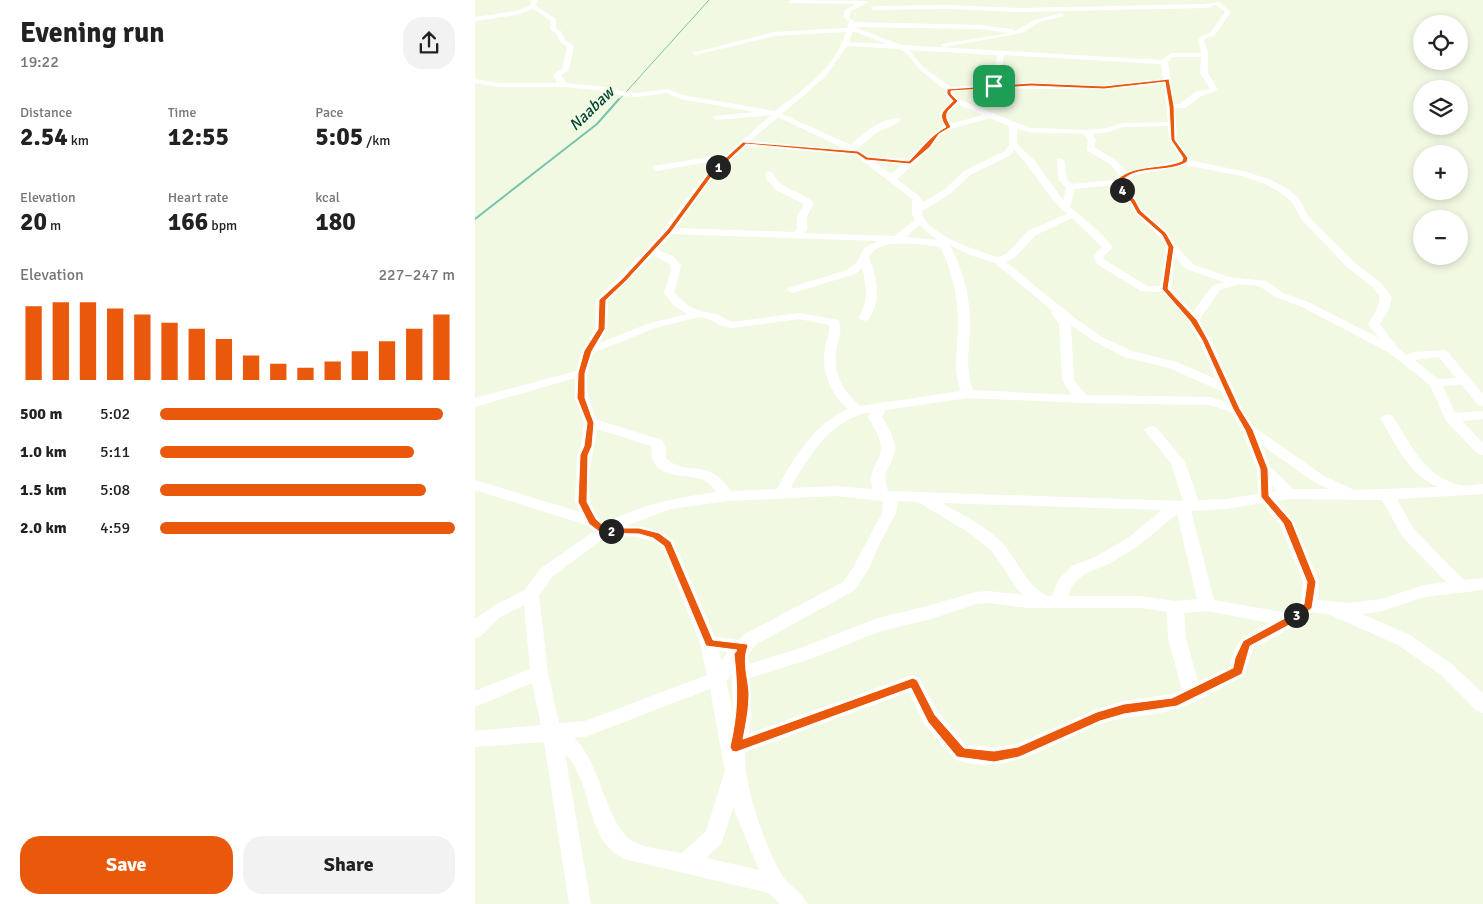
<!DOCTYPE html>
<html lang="en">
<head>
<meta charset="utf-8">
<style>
  body { margin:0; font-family:Signika,sans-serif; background:#f2f2f2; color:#222; height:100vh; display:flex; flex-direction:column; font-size:19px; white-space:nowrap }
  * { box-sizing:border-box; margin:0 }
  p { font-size:16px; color:#767676 }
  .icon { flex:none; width:28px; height:28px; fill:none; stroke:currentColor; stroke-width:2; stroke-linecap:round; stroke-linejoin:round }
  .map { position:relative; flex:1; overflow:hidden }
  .drawer { display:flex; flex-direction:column; background:#fff; width:475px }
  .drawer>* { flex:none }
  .controls { position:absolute; left:938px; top:15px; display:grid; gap:10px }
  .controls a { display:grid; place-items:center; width:55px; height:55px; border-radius:50%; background:#fff; box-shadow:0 2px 8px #0003; font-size:25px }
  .pin { position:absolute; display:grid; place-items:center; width:42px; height:42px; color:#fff; margin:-21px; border-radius:10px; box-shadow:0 2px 8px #0006 }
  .km { position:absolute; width:25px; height:25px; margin:-12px; border-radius:50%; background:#222; color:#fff; font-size:14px; line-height:25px; text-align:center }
  .round { display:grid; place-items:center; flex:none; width:52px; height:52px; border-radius:20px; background:#f2f2f2 }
  .overview { display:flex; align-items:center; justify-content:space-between; height:85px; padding:0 20px }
  h1 { font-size:28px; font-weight:700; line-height:38px }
  .metrics { display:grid; grid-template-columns:repeat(3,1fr); gap:8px; height:85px; padding:5px 20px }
  .metrics div { display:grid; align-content:center }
  .metrics b { font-size:25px; font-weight:700 }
  .metrics small { font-size:14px; font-weight:400 }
  .metrics p { font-size:14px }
  .chart { height:140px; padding:10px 20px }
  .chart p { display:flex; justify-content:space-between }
  .chart svg { width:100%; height:90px; margin-top:5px; stroke:#ea580c; stroke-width:6 }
  .primary-button { display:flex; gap:10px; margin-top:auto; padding:10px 20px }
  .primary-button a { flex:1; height:58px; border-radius:20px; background:#ea580c; color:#fff; font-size:20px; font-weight:700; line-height:58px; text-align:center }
  .primary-button a+a { background:#f2f2f2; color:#222 }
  ul { padding:0 20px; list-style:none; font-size:16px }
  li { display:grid; grid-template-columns:80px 60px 1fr; align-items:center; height:38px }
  li i { height:12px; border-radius:6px; background:#ea580c }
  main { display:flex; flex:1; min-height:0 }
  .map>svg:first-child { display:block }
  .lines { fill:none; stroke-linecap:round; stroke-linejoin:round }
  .stream-far1 { stroke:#79c3ac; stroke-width:1 }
  .stream { stroke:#79c3ac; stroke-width:2 }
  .minor { fill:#fff; fill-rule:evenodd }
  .route { fill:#ea580c; stroke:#fff; fill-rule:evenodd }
  .labels { text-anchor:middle; stroke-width:4; stroke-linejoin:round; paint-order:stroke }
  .far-water-label { font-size:16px; font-style:italic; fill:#024637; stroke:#f2f9e3 }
</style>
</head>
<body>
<main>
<section class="drawer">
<div class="overview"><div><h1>Evening run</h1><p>19:22</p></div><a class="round"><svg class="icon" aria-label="share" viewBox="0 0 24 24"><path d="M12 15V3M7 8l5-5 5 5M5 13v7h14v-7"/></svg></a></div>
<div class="metrics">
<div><p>Distance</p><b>2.54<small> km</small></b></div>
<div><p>Time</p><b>12:55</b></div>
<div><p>Pace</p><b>5:05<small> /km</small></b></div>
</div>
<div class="metrics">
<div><p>Elevation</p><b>20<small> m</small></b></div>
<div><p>Heart rate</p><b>166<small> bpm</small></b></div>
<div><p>kcal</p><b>180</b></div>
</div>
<div class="chart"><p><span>Elevation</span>227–247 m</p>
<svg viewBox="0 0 160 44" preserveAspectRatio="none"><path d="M5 44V8M15 44V6M25 44V6M35 44V9M45 44V12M55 44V16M65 44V19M75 44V24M85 44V32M95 44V36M105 44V38M115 44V35M125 44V30M135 44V25M145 44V19M155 44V12"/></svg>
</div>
<ul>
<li><b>500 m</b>5:02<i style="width:96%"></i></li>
<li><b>1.0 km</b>5:11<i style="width:86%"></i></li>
<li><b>1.5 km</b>5:08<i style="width:90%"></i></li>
<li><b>2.0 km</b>4:59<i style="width:100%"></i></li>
</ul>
<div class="primary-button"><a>Save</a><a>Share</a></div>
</section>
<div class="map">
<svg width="1008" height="904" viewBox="0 0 1008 904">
  <rect width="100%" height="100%" fill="#f2f9e3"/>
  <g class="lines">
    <polyline class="stream-far1" points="143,101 234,0"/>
    <polyline class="stream" points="0,219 122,124 144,99"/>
    <path class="minor" d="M56,0H62L61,6L81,19V29L86,31L90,40L99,46L94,70L86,75L90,80L89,83L132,87L150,92L163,93L193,89L207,95L300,111C329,89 360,68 371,32L299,36L220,55L217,53L299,32L372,28L374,22L368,17L370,10L381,4L314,3L316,0L392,1V3L376,11L374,17L380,22L504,25L537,29L540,31L560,20L587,13L589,16L564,22L547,33L469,47L466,45L467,44L535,33L504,29L379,27L426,45L687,60L696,53H726L723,41L725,37L735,33L750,12L741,5L730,8L545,12L475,9L399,10L396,8L399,6L475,5L545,8L730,4L744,2L756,12L740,35L731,38L729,41L733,52V73L743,90L726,96L710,108H700L702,140L714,158V160L772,172L796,180L811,188L823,197L834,217L880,263L907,284L917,298L913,311L905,324L923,348L931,355L939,352L971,350L1008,394V406L1003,405L987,385L968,386L980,413L1008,411V419L987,421L1008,443V455L1003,454L971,421L955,385L913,352L825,306L800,297L784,286L764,284L745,290L724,320L736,340L767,409L779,427L849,476L879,490L963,487C933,474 921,444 905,418L912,414L917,415C935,443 949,477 985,485C991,487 1001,484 1008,484V494L922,499L938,528L989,580L1008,578V590L949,597L907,611L887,614L935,635L978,665L1008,693V713L1002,711L966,675L923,645L853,614L837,612L821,625L778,649L769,676C747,687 724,702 701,709C676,717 651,715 626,724C579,741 533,779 479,759L449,724L434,692L270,752C269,788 289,844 307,875C313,886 327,891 332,904H305L294,893L149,859C144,856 137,852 133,847C112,823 114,777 90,754L116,904H94L69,742L0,747V731L66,725L57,683L0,707V691L55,669L49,605L24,618L6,636L0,638V619L20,605L50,590L65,569L119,531L112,525L0,490V480L105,512L100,501L102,455L106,446L109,423L100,398V378L0,407V398L101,371L107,351L120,329L121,300L182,238L222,185L245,160L182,171L178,168L179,166L252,154L296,115L242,120L238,118L239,116L280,112L205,99L192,93L163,97L149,96L131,91L90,87H24L0,83V79L24,83H82L78,74L87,69L92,47L85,42L81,33L75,30L76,21L58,9L42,15L0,21V17L41,11L55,6ZM378,31L412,44L374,42ZM372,46L425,49L433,54L444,69L470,90V94L476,102L464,114L469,126C456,133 445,149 433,159L392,156L382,149L401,133L425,122V118C408,117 387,134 376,145L307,114L351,76ZM434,50L522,55L519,76L516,84L476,87L448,67ZM529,55L686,64L688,79L640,85L524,84ZM698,57H726L725,73L735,89L720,92L705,104H699L693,62ZM689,83L693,122L647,123L633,128L611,130L555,128L481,98L478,91C548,84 619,95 689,83ZM482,104L508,115L475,124L472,114ZM303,117L372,150L275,141ZM515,118L534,126V145L530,151L489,171L469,190L448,202L444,196L422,179L456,148L465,135L476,129ZM693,126L694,140L706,158L705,160L652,172L642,161L619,147L621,140L617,134L634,132L648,127ZM542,129L554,132L609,134L613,140L612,150L636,165L645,176L640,180L597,184L592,179L589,160L582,158L583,179L591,188L588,200L560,161L542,144ZM271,146L380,155L437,199V214L440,220L419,236L329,233L332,229V217L339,203C325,189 308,193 297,172L294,171L290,174L293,181L301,190L329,204L322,217V229L319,232L201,228L234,182ZM539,150C559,170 571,196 592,214L553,231L531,254L523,257C505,252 447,233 447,211L475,194L495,175L536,155ZM400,162L428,164L416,174ZM710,165L767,176L790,184L805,192L816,201L827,220L872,267L899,288L905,298L901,311L893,324L904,338L833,302L808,293L791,281L754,277L719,265L700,245L693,233L668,210L648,183L660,175ZM639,185L654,202L661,214L685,237L691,247L685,286H672L630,260L628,257L638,247L622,230L595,207L600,189ZM597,218L627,247L618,257L622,264L666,291L687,292L696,300L713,321L724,340L741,379L702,362L657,351L627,337L601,319L531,262L539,258L561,235ZM444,225L461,239L462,240L431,237ZM197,234L403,241L389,248L382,262L372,270L313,288L312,290L317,293L321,292L380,274L387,268C392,286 394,303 383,318L389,321L393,320C407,301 402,279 394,258C401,236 447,245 465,247C477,271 484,298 483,326C483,348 477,370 486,391L385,406C366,389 357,372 362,346C364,337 368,329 363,320L324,313L257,322L241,314L225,311L214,306L199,293L206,265L198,256L183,250ZM475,245L495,255L520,263L578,311L576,313L584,324L587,380L597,395L498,390C490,370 494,349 495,328C496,299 488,271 475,245ZM178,255L195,264L196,270L189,293L199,306L212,314L175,323L124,343L132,329L133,301ZM700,257L711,269L749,282L737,286L718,312L696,288ZM224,317L234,319L244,325L257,328L324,319L354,325C355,333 351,340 350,348C346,372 355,393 373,409C340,423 318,458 302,489L256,491C251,486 248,480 242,476C226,464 205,473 191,458V448L187,440L122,420C110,393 109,382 118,353L183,327ZM596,325L619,341L649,357L694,368L746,391L751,402L736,397L611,395L599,380ZM964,357L981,378L963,379L939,360ZM493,398L607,403L735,405L756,412L767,430L782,469L783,494L751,499L723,500L710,462L681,427L676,426L669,430L696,463L708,501L413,491C405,469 417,469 420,450C421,439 412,426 407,417L410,410ZM396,412L393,417C398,426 405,436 406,447C406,464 391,469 398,489L360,486L316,488C333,456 357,418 396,412ZM122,429L176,446C177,450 176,454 177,458C185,479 209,474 226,479C233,481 237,487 241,492C202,498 165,504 130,524C102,501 118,459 122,429ZM787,445L839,482L854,489H818L795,467ZM797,485L802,491L797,492ZM360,496L408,501L407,513L379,566L368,582L270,634L264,640L240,637L198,540C184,530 169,526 151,526L196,509L252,501ZM814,499L907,500L927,536L971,582L949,585L907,599L873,603L843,600L844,582L819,522L802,501ZM423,501L443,502L493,532L517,551L543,590L549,595L513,591L501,592L456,605L403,618L328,647L274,664L273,654L282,644L380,590L394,568L404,545L421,513ZM467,503L687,510L653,538L622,556L597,566L584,579L577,596C557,596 540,556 528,544C512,526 487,515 467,503ZM787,503L805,524L828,582L826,602L812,613L739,600L716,511L751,509ZM702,514L722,599L700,601L665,596H593L597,586L609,574L634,564L663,546ZM132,536C153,536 169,535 187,547L225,643L232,675L110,721L84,723L73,673L64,595L77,577ZM513,603L554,608H665L692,612L693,638L707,690L697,694L649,701L622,709L542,744L519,747L491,745L463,712L444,678L438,675L273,734L276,717L275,678L338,658L406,631L456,619L501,604ZM732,611L795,623C771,636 760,637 755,667L723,682L711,638L709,613ZM244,651L253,652L246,661ZM257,674L258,713L251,681ZM235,689L250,771L231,831L207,853C192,850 175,849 161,843C131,830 127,763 99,738L110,737ZM259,806L260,812L284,870L231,858L246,844Z"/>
  </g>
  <path class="route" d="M694,79L699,106L700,140L713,158L712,162C693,174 661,164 646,182L647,187L660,200L666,211L691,233L699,247L693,289L722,320L733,340L765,409L778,430L793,469L794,496L817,522L841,582L837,608L818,623L775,646L767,674L702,706L649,714L625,721L544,757L519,762L482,757L453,722L436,688L261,752L257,751L255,747C263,713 263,689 259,654L262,650L231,646L189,546L178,538L164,534L126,533L114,524L103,502L105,455L109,446L112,423L102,398L103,373L109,351L123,329L124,300L147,279L192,230L233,174L268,142L383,151L392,157L434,161C446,149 456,135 471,127C462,113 468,112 478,101L472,94V89L556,83L629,86ZM690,82L694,106L696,140L708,158L707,161C686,170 656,163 640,182L641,187L656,202L662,213L687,235L693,247L687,289L715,321L727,340L758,409L770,430L785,469L786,497L808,523L832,582L829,604L812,617L768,641L760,658L758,668L697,698L649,704L622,712L543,747L519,751L489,748L460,715L442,680L438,678L268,739C271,724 274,709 274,693C273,677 267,661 273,646L272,644L238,640L196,542L184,533L164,528H131L121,519L112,502L113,455L117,446L119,423L110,398V373L117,351L130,329L131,300L151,281L196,232L237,176L271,144L382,154L391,160L435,164L455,147L464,134L476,127C467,112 473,112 483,101L476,94V91L556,86L629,89Z"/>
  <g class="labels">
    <g class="far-water-label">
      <text transform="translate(116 108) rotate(-44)" y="6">Naabaw</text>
    </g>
  </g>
</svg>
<div class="controls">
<a><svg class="icon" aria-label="locate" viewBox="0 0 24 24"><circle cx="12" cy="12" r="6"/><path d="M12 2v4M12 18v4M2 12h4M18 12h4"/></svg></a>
<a><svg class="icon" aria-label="layers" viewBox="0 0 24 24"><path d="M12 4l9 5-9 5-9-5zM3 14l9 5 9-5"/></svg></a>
<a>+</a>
<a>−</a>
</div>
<div class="pin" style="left:519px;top:86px;background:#1e9e55"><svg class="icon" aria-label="arrive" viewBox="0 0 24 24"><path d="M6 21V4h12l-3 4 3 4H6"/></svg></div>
<b class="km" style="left:243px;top:167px">1</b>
<b class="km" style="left:136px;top:531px">2</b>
<b class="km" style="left:821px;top:615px">3</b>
<b class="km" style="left:647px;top:190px">4</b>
</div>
</main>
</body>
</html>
